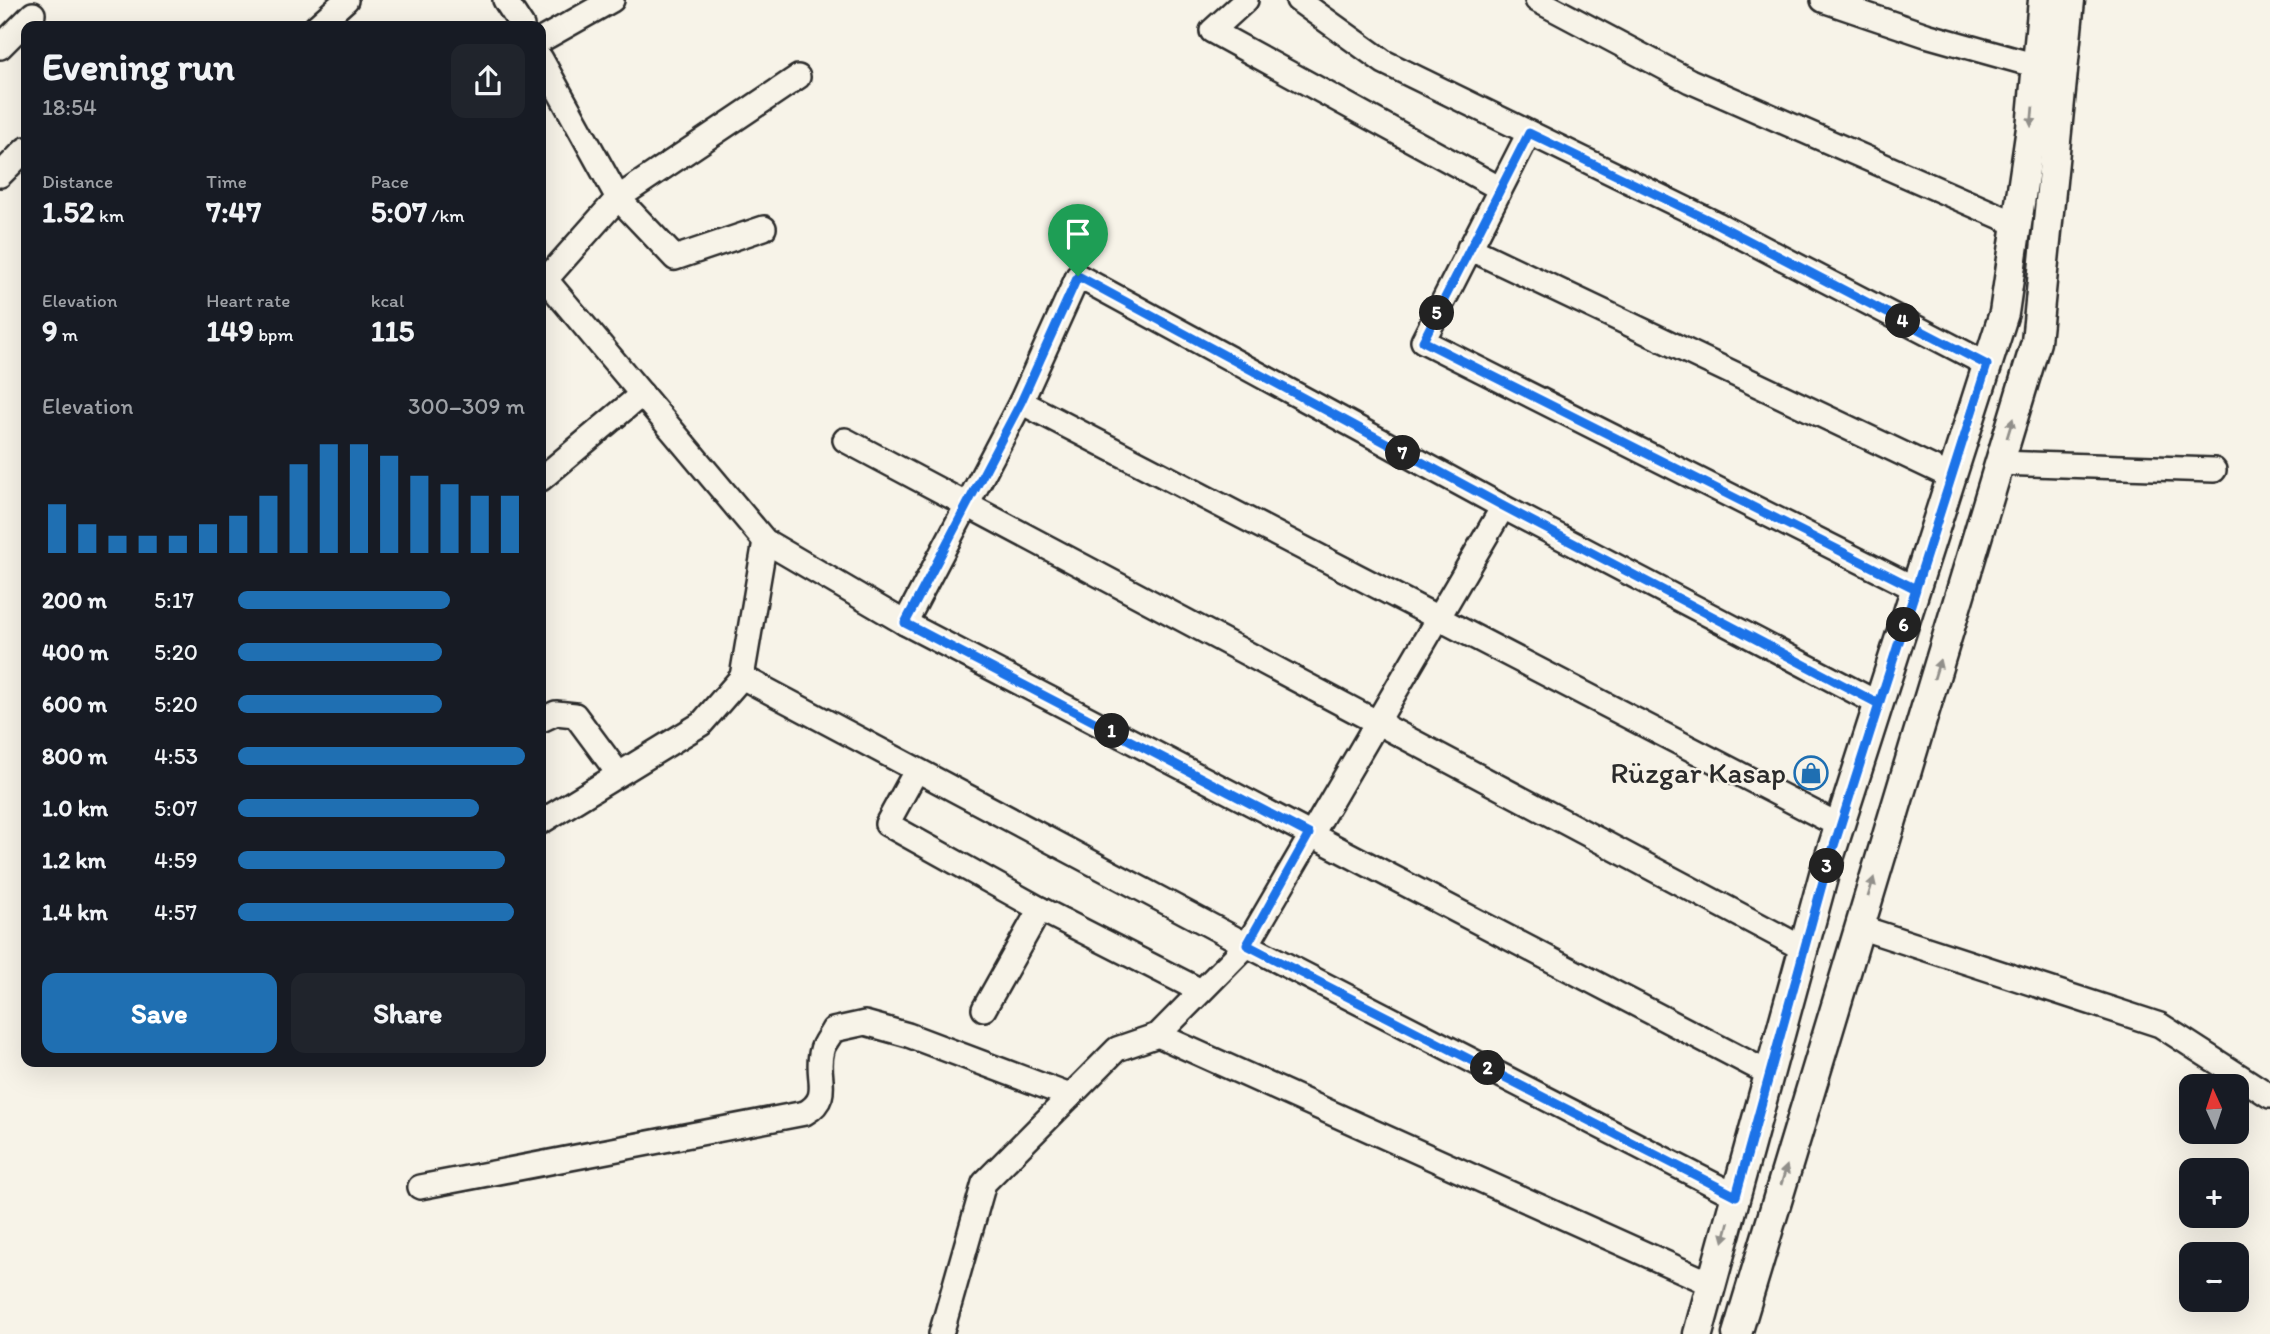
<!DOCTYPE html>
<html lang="en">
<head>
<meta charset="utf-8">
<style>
  body { margin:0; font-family:Itim,sans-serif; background:#20242c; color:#f1f3f6; height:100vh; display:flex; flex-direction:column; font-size:26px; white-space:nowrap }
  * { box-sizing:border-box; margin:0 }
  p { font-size:23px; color:#9ea1a6 }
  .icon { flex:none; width:38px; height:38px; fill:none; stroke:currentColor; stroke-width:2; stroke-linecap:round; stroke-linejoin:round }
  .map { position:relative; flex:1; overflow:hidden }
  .sheet { position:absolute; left:21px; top:21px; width:525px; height:1046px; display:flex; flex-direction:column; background:#171b24; border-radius:14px; box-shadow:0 7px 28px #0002 }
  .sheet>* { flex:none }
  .needle { width:46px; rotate:357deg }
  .fabs { position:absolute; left:2179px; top:1074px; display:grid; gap:14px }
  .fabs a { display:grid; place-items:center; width:70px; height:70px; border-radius:14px; background:#171b24; box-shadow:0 7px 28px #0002; font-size:35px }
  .pin { position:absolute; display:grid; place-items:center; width:60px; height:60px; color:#fff; margin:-72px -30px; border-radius:50% 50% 50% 0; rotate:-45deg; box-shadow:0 0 7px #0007 }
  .pin .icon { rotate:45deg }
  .km { position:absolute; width:35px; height:35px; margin:-18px; border-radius:50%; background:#222; color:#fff; font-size:19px; line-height:35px; text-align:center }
  .round { display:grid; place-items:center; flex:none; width:74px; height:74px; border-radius:14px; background:#20242c }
  .summary { display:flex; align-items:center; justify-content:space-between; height:119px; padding:0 21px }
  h1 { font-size:38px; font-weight:700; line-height:52px }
  .metrics { display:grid; grid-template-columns:repeat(3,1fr); gap:10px; height:119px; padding:7px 21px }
  .metrics div { display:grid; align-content:center }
  .metrics b { font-size:30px; font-weight:700 }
  .metrics small { font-size:19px; font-weight:400 }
  .metrics p { font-size:19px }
  .chart { height:196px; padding:14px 21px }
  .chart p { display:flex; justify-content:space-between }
  .chart svg { width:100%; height:126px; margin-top:7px; stroke:#1f6fb2; stroke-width:6 }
  .primary-button { display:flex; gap:14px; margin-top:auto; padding:14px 21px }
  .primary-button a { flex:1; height:80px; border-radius:14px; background:#1f6fb2; color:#fff; font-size:28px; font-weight:700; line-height:80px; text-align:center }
  .primary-button a+a { background:#20242c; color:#f1f3f6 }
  ul { padding:0 21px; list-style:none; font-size:23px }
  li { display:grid; grid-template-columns:112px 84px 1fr; align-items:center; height:52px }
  li i { height:18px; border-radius:9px; background:#1f6fb2 }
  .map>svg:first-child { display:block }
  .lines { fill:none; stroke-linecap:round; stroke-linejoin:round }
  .minor-casing { stroke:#2b2b2b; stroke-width:28 }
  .major-casing { stroke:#2b2b2b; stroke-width:33 }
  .minor { stroke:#f7f3e8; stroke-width:23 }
  .major { stroke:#f7f3e8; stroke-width:28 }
  .oneway { fill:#918f8a }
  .route-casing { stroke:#fff; stroke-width:14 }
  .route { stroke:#1a73e8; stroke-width:9 }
  .labels { text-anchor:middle; stroke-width:5; stroke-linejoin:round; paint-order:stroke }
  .poi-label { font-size:30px; fill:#2b2b2b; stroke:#f7f3e8; text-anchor:end }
</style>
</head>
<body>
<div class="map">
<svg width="2270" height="1334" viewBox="0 0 2270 1334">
  <rect width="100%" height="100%" fill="#f7f3e8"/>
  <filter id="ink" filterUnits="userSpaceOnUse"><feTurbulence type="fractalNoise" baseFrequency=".0143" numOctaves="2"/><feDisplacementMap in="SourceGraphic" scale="14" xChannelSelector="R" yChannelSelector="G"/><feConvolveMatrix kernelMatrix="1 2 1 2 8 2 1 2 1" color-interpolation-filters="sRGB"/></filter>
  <g filter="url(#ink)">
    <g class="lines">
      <defs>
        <g id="minor">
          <polyline points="505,0 522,26"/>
          <polyline points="1246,0 1212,31 1499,188"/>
          <polyline points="1298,0 1384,62 1717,224 1988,365"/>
          <polyline points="1537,0 1690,81 2017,224"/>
          <polyline points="1823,0 1926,35 2037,66"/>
          <polyline points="317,26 346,0"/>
          <polyline points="541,40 612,0"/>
          <polyline points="0,47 33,14"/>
          <polyline points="541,59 618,198 547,278"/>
          <polyline points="1529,133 1423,341 1916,589"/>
          <polyline points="0,175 26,149"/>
          <polyline points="764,228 675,258 618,198 798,77"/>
          <polyline points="1469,248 1952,477"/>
          <polyline points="541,274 765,541 905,623 1770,1074"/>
          <polyline points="1021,402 1840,826"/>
          <polyline points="845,440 1804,949"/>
          <polyline points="1999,463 2214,470"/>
          <polyline points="541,479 642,394"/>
          <polyline points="765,541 742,677 1247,945 1736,1196"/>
          <polyline points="905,623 1021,402 1078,276 1503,507 1879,704"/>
          <polyline points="541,720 556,713 575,715 618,773"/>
          <polyline points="916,771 887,824 1040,909 1199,990"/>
          <polyline points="541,822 701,724 742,677"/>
          <polyline points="1859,927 2160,1025 2270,1096"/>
          <polyline points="984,1009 1040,909"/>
          <polyline points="1158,1035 1712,1284"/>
          <path d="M420,1187L805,1113C834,1097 814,1075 822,1050C823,1044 830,1036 833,1030L865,1023L908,1035L1070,1096"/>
          <polyline points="941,1334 984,1183 1117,1049 1158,1035 1247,945 1503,507"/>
        </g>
        <g id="major">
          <polyline points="1698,1334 1824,874 2004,313 2031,128 2043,0"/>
          <polyline points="1737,1334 2036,342 2070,0"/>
        </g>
      </defs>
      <use href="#minor" class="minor-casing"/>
      <use href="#major" class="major-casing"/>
      <use href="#minor" class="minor"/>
      <use href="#major" class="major"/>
    </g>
    <defs><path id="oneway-solid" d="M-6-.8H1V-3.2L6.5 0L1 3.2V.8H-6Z" transform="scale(1.75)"/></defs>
    <g class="oneway">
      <use href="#oneway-solid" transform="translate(2032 117) rotate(95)"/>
      <use href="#oneway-solid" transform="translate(2010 428) rotate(-73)"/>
      <use href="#oneway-solid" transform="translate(1937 669) rotate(-73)"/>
      <use href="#oneway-solid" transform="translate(1871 887) rotate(-73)"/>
      <use href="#oneway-solid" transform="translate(1784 1175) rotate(-73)"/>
      <use href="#oneway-solid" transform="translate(1726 1232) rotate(105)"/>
    </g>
  </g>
  <g class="lines" filter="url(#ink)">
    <defs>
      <polyline id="route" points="1078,276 1021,402 905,623 1309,834 1247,945 1736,1196 1825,874 1987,365 1717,224 1529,133 1423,341 1916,589 1879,704 1503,506 1078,276"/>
    </defs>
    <use href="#route" class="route-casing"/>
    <use href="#route" class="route"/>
  </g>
  <defs>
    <symbol id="shop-ring" viewBox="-11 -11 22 22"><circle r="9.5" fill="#f7f3e8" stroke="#1f6fb2" stroke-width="1.5"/><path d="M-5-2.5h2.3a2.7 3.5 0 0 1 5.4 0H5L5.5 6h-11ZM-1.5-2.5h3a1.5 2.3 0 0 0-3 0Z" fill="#1f6fb2"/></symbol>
  </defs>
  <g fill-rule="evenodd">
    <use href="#shop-ring" x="1792" y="754" width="38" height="38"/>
  </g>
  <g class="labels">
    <g class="poi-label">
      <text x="1786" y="783">Rüzgar Kasap</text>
    </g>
  </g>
</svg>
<div class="fabs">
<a><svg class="needle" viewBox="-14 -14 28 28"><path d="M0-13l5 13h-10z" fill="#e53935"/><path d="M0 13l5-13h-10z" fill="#9ea1a6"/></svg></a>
<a>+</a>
<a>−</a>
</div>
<div class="pin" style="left:1078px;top:276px;background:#1e9e55"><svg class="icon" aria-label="arrive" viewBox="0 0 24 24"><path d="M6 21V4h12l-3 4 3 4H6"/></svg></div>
<b class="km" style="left:1112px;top:731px">1</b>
<b class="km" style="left:1488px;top:1068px">2</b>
<b class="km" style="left:1827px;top:866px">3</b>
<b class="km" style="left:1903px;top:321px">4</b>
<b class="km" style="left:1437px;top:313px">5</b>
<b class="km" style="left:1904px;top:625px">6</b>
<b class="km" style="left:1403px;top:453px">7</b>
<section class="sheet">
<div class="summary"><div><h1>Evening run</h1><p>18:54</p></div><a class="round"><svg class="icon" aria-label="share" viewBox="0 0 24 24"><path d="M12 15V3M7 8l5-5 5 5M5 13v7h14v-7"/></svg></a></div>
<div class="metrics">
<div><p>Distance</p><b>1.52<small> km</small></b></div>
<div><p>Time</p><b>7:47</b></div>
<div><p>Pace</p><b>5:07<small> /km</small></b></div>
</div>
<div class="metrics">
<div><p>Elevation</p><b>9<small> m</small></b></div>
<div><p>Heart rate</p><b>149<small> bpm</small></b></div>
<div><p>kcal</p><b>115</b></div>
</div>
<div class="chart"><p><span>Elevation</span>300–309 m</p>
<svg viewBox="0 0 160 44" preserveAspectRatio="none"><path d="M5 44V27M15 44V34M25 44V38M35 44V38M45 44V38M55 44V34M65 44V31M75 44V24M85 44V13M95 44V6M105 44V6M115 44V10M125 44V17M135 44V20M145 44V24M155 44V24"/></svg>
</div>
<ul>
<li><b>200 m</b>5:17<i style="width:74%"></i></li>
<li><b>400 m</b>5:20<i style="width:71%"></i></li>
<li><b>600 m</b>5:20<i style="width:71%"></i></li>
<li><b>800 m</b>4:53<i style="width:100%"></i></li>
<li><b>1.0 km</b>5:07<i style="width:84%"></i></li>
<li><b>1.2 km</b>4:59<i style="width:93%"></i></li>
<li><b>1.4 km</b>4:57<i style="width:96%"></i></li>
</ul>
<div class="primary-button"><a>Save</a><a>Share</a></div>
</section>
</div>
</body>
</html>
